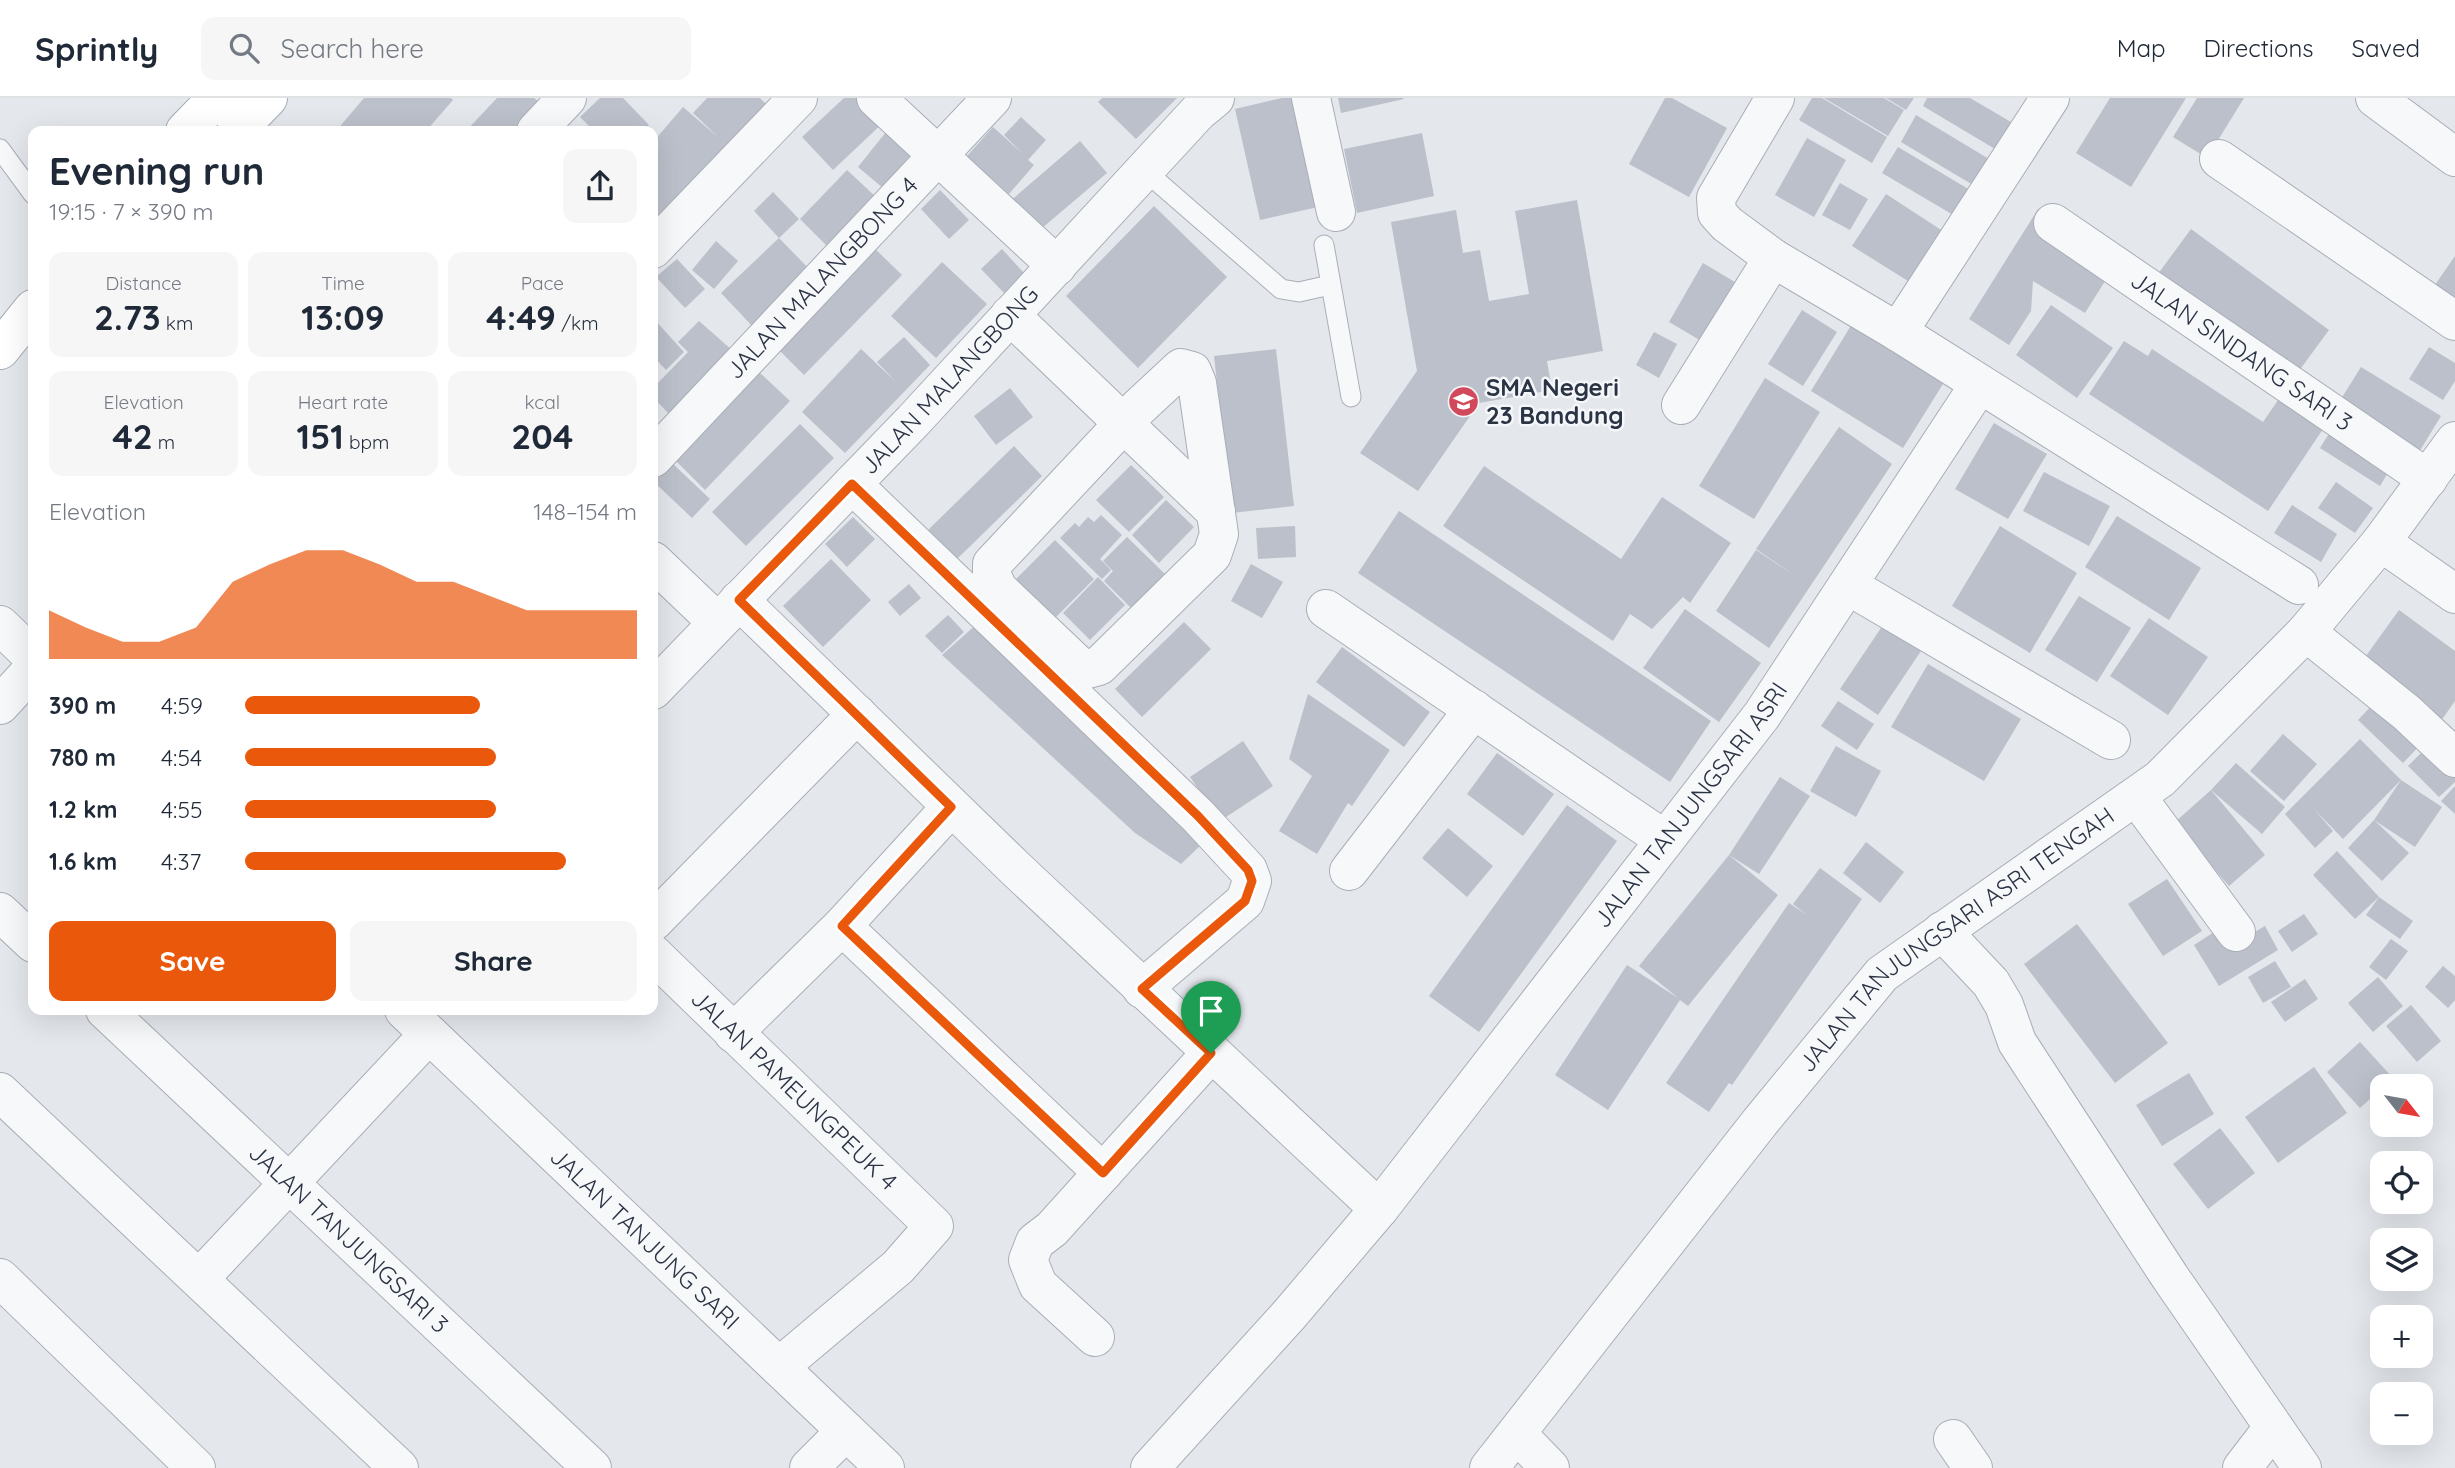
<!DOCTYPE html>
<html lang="en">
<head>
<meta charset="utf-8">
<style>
  body { margin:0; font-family:Quicksand,sans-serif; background:#f6f6f7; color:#1f2937; height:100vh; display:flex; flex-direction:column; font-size:26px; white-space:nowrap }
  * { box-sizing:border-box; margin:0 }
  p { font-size:23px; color:#747a83 }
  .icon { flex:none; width:38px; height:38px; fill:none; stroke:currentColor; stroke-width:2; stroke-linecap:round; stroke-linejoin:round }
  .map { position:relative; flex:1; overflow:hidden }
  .drawer { position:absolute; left:28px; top:28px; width:630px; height:889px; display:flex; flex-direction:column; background:#fff; border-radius:14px; box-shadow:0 7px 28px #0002 }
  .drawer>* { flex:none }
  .needle { width:46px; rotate:121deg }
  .controls { position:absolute; left:2370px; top:976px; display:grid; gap:14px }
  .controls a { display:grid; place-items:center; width:63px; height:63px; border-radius:14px; background:#fff; box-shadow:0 7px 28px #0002; font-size:35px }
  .pin { position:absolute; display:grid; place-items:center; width:60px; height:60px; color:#fff; margin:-72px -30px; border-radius:50% 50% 50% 0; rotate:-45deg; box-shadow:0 0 7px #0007 }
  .pin .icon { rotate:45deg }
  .round { display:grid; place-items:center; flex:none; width:74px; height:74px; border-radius:14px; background:#f6f6f7 }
  .overview { display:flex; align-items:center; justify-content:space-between; height:119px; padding:0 21px }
  h1 { font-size:38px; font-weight:700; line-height:52px }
  .figures { display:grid; grid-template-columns:repeat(3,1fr); gap:10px; height:119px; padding:7px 21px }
  .figures div { display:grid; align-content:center; border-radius:14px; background:#f6f6f7; text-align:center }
  .figures b { font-size:35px; font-weight:700 }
  .figures small { font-size:19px; font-weight:400 }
  .figures p { font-size:19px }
  .chart { height:196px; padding:14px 21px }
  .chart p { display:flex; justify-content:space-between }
  .chart svg { width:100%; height:126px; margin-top:7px; fill:#ea580c; opacity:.7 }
  .cta { display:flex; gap:14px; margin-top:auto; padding:14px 21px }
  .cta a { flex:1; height:80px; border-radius:14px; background:#ea580c; color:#fff; font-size:28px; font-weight:700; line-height:80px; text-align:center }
  .cta a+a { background:#f6f6f7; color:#1f2937 }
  ul { padding:0 21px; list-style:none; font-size:23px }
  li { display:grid; grid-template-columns:112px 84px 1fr; align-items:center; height:52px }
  li i { height:18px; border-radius:9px; background:#ea580c }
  header { display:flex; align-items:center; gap:42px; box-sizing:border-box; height:98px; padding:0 35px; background:#fff; border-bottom:2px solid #e0e1e3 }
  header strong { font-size:33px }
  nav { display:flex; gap:38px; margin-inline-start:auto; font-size:24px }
  .search { width:490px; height:63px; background:#f6f6f7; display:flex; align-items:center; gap:18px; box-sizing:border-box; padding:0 24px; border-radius:14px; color:#747a83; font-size:26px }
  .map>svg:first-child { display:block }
  .building { fill:#bbc0ca }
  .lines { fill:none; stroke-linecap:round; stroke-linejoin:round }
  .lane-casing { stroke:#a9aeb7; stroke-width:21 }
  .street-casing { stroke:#a9aeb7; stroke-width:40 }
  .primary-casing { stroke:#a3abb8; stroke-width:40 }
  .lane { stroke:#f7f8fa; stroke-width:19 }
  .street { stroke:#f7f8fa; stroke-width:38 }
  .primary { stroke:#fff; stroke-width:38 }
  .route-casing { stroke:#fff; stroke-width:14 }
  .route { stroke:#ea580c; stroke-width:9 }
  .labels { text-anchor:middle; stroke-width:5; stroke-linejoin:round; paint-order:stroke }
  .street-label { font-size:24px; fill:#2b3445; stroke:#f4f6f9 }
  .poi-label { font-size:24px; font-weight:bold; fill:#2b3445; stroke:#f4f6f9; text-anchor:start }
</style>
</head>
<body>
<header>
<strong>Sprintly</strong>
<div class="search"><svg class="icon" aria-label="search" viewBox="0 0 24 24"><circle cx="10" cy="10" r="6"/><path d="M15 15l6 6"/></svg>Search here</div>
<nav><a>Map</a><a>Directions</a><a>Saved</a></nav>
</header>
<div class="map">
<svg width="2455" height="1370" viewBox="0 0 2455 1370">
  <rect width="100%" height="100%" fill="#e4e7ec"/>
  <g class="building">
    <polygon points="364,0 451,0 453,2 426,33 336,33"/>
    <polygon points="497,0 534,0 539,4 512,33 466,33"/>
    <polygon points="600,0 623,0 649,27 643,33 594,33 580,19"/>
    <polygon points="707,0 760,0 768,8 653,137 653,44 683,9 719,40 693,15"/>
    <polygon points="844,0 865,0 886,22 833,72 802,39"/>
    <polygon points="1102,0 1177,0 1136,41 1098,4"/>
    <polygon points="1282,0 1295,0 1318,109 1260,122 1235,11"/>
    <polygon points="1338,0 1403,0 1404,1 1341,15"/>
    <polygon points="1665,0 1672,0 1727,30 1689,99 1629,66"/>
    <polygon points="1812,0 1822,0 1887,39 1872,65 1799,22"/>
    <polygon points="1824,0 1884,0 1904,12 1888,38"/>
    <polygon points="1886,0 1914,0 1906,12"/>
    <polygon points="1927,0 1970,0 2011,24 1995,51 1923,8"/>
    <polygon points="2110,0 2186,0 2131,89 2076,55"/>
    <polygon points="2197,0 2244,0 2207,60 2173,39"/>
    <polygon points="1916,17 1989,61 1973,87 1901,44"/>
    <polygon points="1021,19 1046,42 1028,62 1034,67 1009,96 967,58 993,29 1024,57 1004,37"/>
    <polygon points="886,34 912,55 883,90 858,69"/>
    <polygon points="1422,35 1434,98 1357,115 1344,51"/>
    <polygon points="1807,40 1846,62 1814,119 1775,97"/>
    <polygon points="1080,43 1107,75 1035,136 1008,105"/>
    <polygon points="1898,49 1970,92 1955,118 1882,75"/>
    <polygon points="847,72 877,100 829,150 800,121"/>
    <polygon points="1840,85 1868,101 1850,132 1822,117"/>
    <polygon points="940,92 969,122 949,141 921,111"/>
    <polygon points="773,94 799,121 779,140 754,113"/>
    <polygon points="1886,96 1949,137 1916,188 1852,148"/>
    <polygon points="1577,102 1603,253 1547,263 1552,292 1479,305 1418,393 1360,355 1417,273 1391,124 1456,112 1463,155 1480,152 1489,203 1529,196 1515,113"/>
    <polygon points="1154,108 1227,179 1138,270 1066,198"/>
    <polygon points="2038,111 2060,139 2112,172 2085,215 2033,183 2031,213 2009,247 1969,221"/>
    <polygon points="2191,131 2329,232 2293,281 2155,180"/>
    <polygon points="779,140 814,176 756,232 721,195"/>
    <polygon points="716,143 738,163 714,191 692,172"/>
    <polygon points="870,146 902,177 804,277 772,245"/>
    <polygon points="1002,151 1024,175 1004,195 981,171"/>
    <polygon points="2455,158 2455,215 2428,197"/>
    <polygon points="677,161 705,191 685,210 656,179"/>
    <polygon points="942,164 987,206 936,260 891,218"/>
    <polygon points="1703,165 1745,190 1710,248 1669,224"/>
    <polygon points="2051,207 2113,250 2077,300 2016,257"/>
    <polygon points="1802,212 1837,234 1803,288 1768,266"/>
    <polygon points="653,220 684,254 666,272 653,258"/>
    <polygon points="1855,221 1948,278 1903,350 1811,293"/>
    <polygon points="699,223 732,252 669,316 653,299 653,290 688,254 678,244"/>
    <polygon points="1654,234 1677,246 1659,280 1636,267"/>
    <polygon points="904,239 930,267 845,355 802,314 861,251 896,284 877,264"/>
    <polygon points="2124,243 2148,258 2152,251 2263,324 2285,292 2329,322 2268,413 2089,296"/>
    <polygon points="2429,249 2455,265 2455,283 2443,302 2409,281"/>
    <polygon points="1276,251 1294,408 1232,415 1214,258"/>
    <polygon points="2361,269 2441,318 2416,359 2336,309"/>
    <polygon points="758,273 790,303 705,392 674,361"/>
    <polygon points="1765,280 1820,314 1754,421 1699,388"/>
    <polygon points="1010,290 1033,319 996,347 974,318"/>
    <polygon points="1994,325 2047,356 2008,421 1955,391"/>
    <polygon points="800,326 834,360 746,448 712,414"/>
    <polygon points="1839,329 1892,366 1769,550 1716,513 1756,452 1795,478 1756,451"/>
    <polygon points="2332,331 2392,368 2380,388 2320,350"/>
    <polygon points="1014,348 1042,378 955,463 927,433"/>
    <polygon points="672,365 710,401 692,420 654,384"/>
    <polygon points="1131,367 1164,399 1129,434 1096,402"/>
    <polygon points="1484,368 1621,461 1662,399 1731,445 1690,505 1683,499 1652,531 1630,516 1613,543 1443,428"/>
    <polygon points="2044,374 2110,408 2089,448 2023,413"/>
    <polygon points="2336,384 2373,410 2355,435 2318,410"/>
    <polygon points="1166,402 1194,429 1159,465 1132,437"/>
    <polygon points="2292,407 2337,436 2321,464 2274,435"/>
    <polygon points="1399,413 1711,623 1670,684 1358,475"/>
    <polygon points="1101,417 1122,437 1100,461 1111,472 1102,481 1060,440 1075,425 1079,429 1088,419 1094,424"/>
    <polygon points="2117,418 2201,470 2169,522 2085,469"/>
    <polygon points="853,419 875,441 847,469 825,446"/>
    <polygon points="1295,428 1296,459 1258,461 1256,430"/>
    <polygon points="2000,428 2077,475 2030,555 1952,508"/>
    <polygon points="1127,439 1165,476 1131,510 1104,483 1113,473 1103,463"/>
    <polygon points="1055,442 1094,481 1051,524 1012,485"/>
    <polygon points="831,461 871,502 823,549 783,508"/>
    <polygon points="1251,466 1283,484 1262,520 1231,503"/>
    <polygon points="1098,479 1125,507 1090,542 1063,515"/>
    <polygon points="909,486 921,500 900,518 888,504"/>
    <polygon points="2079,498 2131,530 2097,584 2045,552"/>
    <polygon points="1685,511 1761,565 1719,624 1643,570"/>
    <polygon points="2399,512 2455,553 2455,603 2438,627 2358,569"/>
    <polygon points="948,517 964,534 942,555 925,538"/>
    <polygon points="2149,520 2208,559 2168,617 2110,578"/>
    <polygon points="1184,524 1211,551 1142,619 1115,591"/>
    <polygon points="1885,524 1923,550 1878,617 1840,591"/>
    <polygon points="978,525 1204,744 1181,766 1135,735 942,557"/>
    <polygon points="1342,549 1430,614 1404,649 1316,584"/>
    <polygon points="1928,566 2021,621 1984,683 1891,629"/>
    <polygon points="1308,596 1390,652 1352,708 1348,705 1317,756 1279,733 1312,678 1289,661"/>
    <polygon points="2379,600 2424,643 2403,665 2358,622"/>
    <polygon points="1838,603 1874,626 1857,652 1821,628"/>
    <polygon points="2283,636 2317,666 2284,703 2250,673"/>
    <polygon points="2360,641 2401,682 2442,709 2415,749 2374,722 2401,682 2343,741 2314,711 2333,733 2315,750 2285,716"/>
    <polygon points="1243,643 1273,688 1220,723 1190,679"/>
    <polygon points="2433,643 2455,664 2455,684 2439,699 2408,668"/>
    <polygon points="1836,648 1881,673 1856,719 1810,693"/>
    <polygon points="1497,655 1554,696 1523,738 1467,696"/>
    <polygon points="2236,665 2285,709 2262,736 2211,692 2265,757 2229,788 2174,725 2211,692"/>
    <polygon points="1780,679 1810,698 1759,776 1729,757"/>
    <polygon points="2455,688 2455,716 2441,703"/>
    <polygon points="1567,707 1617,743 1479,934 1429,898"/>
    <polygon points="2374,722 2409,755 2382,783 2348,750"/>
    <polygon points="1448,730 1493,768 1467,799 1422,760"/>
    <polygon points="1866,744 1904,774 1880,805 1843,775"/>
    <polygon points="2337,753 2379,799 2413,823 2400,841 2366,817 2379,799 2355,821 2313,777"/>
    <polygon points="1729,757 1778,797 1688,908 1680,902 1608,1012 1555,977 1627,867 1678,900 1639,868"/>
    <polygon points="1820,770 1862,801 1732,987 1729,985 1709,1014 1666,985 1789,805 1807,817 1793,806"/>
    <polygon points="2167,781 2202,833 2163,858 2128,806"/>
    <polygon points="2304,816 2318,836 2292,854 2278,833"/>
    <polygon points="2077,826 2168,945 2115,985 2024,866"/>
    <polygon points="2225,827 2243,856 2237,844 2265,828 2278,852 2219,888 2194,847"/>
    <polygon points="2391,841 2408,853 2386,882 2369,869"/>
    <polygon points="2275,863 2291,889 2263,905 2248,879"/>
    <polygon points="2443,868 2455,878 2455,902 2448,910 2425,889"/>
    <polygon points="2378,879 2403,908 2373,934 2348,905"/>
    <polygon points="2305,881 2318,901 2285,924 2271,904"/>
    <polygon points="2411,907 2441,943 2417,964 2386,928"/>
    <polygon points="2360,944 2393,980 2360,1010 2327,974"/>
    <polygon points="2314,969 2347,1015 2278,1065 2245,1019"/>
    <polygon points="2189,975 2214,1016 2162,1048 2136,1007"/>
    <polygon points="2220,1030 2255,1075 2208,1111 2173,1066"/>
  </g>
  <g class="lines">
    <defs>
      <g id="lane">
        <polyline points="0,51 33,96"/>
        <polyline points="1144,72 1281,191 1299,194 1330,187"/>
        <polyline points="1324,147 1351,299"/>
      </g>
      <g id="street">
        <polyline points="876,0 1057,168"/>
        <polyline points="1311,0 1336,114"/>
        <polyline points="1775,0 1716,100 1717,115 1727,126 1773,160 1898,234 2299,487"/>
        <polyline points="2375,0 2455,59"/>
        <polyline points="536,33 567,0"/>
        <polyline points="2219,61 2455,223"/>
        <path id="s1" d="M2053,125L2428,381"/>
        <polyline points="653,151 798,0"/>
        <polyline points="1010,217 1216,414"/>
        <polyline points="1898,234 2050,0"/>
        <polygon points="1181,270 1192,273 1197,285 1219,436 1212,457 1099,568 1088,571 1078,567 998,491 992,478 992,466 1139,309"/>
        <polyline points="1681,307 1773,160"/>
        <path id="s2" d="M653,360L992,0"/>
        <polyline points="852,386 1198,718 1248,772 1252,783 1245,803 1142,891"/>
        <polyline points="2381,444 2455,496"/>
        <polyline points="653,463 717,524"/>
        <polyline points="1849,488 2111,642"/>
        <polyline points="739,502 1016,771 1379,1111"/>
        <polyline points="1326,511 1665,742"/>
        <polyline points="0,527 33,559"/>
        <polyline points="2306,534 2407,615 2455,660"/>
        <path id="s3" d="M653,592L913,323L1198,14L1215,0"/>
        <polyline points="0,607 33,571"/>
        <polyline points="2137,699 2236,834"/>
        <polyline points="1349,773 1474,611"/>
        <polyline points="0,814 33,845"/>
        <polyline points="653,824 857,616"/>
        <polyline points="842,828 1103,1075"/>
        <polyline points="1942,833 1991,885 2004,907 2017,944 2170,1179 2302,1370"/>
        <path id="s4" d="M653,856L934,1128L898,1169L779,1269"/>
        <path id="s5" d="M105,912L592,1370"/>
        <path id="s6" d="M404,912L885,1370"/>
        <polyline points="733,935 842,828 951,709"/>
        <polyline points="0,994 399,1370"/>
        <polyline points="0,1180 196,1370"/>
        <polyline points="199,1181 429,936"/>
        <polyline points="1095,1239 1038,1187 1028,1162 1035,1144 1052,1131 1211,955"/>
        <polyline points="1517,1336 1550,1370"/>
        <polyline points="1953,1341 1973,1370"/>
        <polyline points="809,1370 846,1333"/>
        <path id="s7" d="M1150,1370L1289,1217L1379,1111L1762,617L1979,287"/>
        <path id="s8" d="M1489,1370L1760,1024L1882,876L2160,681L2306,534L2381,444L2455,343"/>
        <polyline points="2242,1370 2272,1331"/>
      </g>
      <g id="primary">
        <polyline points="185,33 217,0 243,25"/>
        <polyline points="236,33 268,0"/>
        <polyline points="0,252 33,211"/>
      </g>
    </defs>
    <use href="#lane" class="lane-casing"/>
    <use href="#street" class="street-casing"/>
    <use href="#primary" class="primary-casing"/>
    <use href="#lane" class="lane"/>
    <use href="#street" class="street"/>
    <use href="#primary" class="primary"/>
  </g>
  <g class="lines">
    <defs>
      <polygon id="route" points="852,386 1198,718 1248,772 1252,783 1245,803 1142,891 1211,955 1103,1075 842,828 951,709 739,502"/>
    </defs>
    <use href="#route" class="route-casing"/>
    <use href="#route" class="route"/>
  </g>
  <defs>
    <symbol id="school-disc" viewBox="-11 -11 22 22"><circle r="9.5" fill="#d1495b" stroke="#f4f6f9"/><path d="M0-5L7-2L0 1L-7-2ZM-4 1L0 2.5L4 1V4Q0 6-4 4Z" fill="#fff"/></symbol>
  </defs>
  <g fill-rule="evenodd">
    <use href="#school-disc" x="1446" y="286" width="35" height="35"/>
  </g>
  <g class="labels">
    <g class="street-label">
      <text dy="8" stroke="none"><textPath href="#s2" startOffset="247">JALAN MALANGBONG 4</textPath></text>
      <text dy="8" stroke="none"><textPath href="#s1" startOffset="228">JALAN SINDANG SARI 3</textPath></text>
      <text dy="8" stroke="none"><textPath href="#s3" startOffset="429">JALAN MALANGBONG</textPath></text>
      <text dy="8" stroke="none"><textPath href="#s7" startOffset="856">JALAN TANJUNGSARI ASRI</textPath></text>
      <text dy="8" stroke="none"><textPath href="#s8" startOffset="710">JALAN TANJUNGSARI ASRI TENGAH</textPath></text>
      <text dy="8" stroke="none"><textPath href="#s4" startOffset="196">JALAN PAMEUNGPEUK 4</textPath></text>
      <text dy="8" stroke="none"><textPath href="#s5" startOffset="334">JALAN TANJUNGSARI 3</textPath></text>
      <text dy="8" stroke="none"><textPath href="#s6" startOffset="332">JALAN TANJUNG SARI</textPath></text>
    </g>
    <g class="poi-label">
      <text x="1486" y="298">SMA Negeri<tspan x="1486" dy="28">23 Bandung</tspan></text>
    </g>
  </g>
</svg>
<div class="controls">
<a><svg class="needle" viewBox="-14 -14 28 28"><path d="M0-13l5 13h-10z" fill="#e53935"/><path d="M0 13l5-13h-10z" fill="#747a83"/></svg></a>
<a><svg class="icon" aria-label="locate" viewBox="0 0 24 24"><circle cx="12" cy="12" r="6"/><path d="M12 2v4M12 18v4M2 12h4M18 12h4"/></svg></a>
<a><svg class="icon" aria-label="layers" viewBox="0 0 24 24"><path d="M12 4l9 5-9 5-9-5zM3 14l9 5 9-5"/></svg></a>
<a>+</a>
<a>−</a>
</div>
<div class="pin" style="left:1211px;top:955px;background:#1e9e55"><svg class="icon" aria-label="arrive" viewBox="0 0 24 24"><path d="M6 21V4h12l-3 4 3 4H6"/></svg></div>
<section class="drawer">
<div class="overview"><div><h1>Evening run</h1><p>19:15 · 7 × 390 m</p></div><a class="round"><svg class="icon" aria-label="share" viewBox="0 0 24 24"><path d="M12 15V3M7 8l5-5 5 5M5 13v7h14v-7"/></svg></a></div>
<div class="figures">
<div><p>Distance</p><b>2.73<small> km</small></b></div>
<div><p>Time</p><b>13:09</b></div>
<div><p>Pace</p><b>4:49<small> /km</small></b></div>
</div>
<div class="figures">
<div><p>Elevation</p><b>42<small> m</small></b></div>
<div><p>Heart rate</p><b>151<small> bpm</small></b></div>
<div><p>kcal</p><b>204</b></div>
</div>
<div class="chart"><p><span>Elevation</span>148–154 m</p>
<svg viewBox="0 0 160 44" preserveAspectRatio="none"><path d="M0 44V27L10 33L20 38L30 38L40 33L50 17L60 11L70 6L80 6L90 11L100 17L110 17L120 22L130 27L140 27L150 27L160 27V44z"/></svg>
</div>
<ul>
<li><b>390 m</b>4:59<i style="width:60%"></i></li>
<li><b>780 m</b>4:54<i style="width:64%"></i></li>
<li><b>1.2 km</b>4:55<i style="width:64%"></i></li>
<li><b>1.6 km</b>4:37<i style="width:82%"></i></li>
</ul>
<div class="cta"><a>Save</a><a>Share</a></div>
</section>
</div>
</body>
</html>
